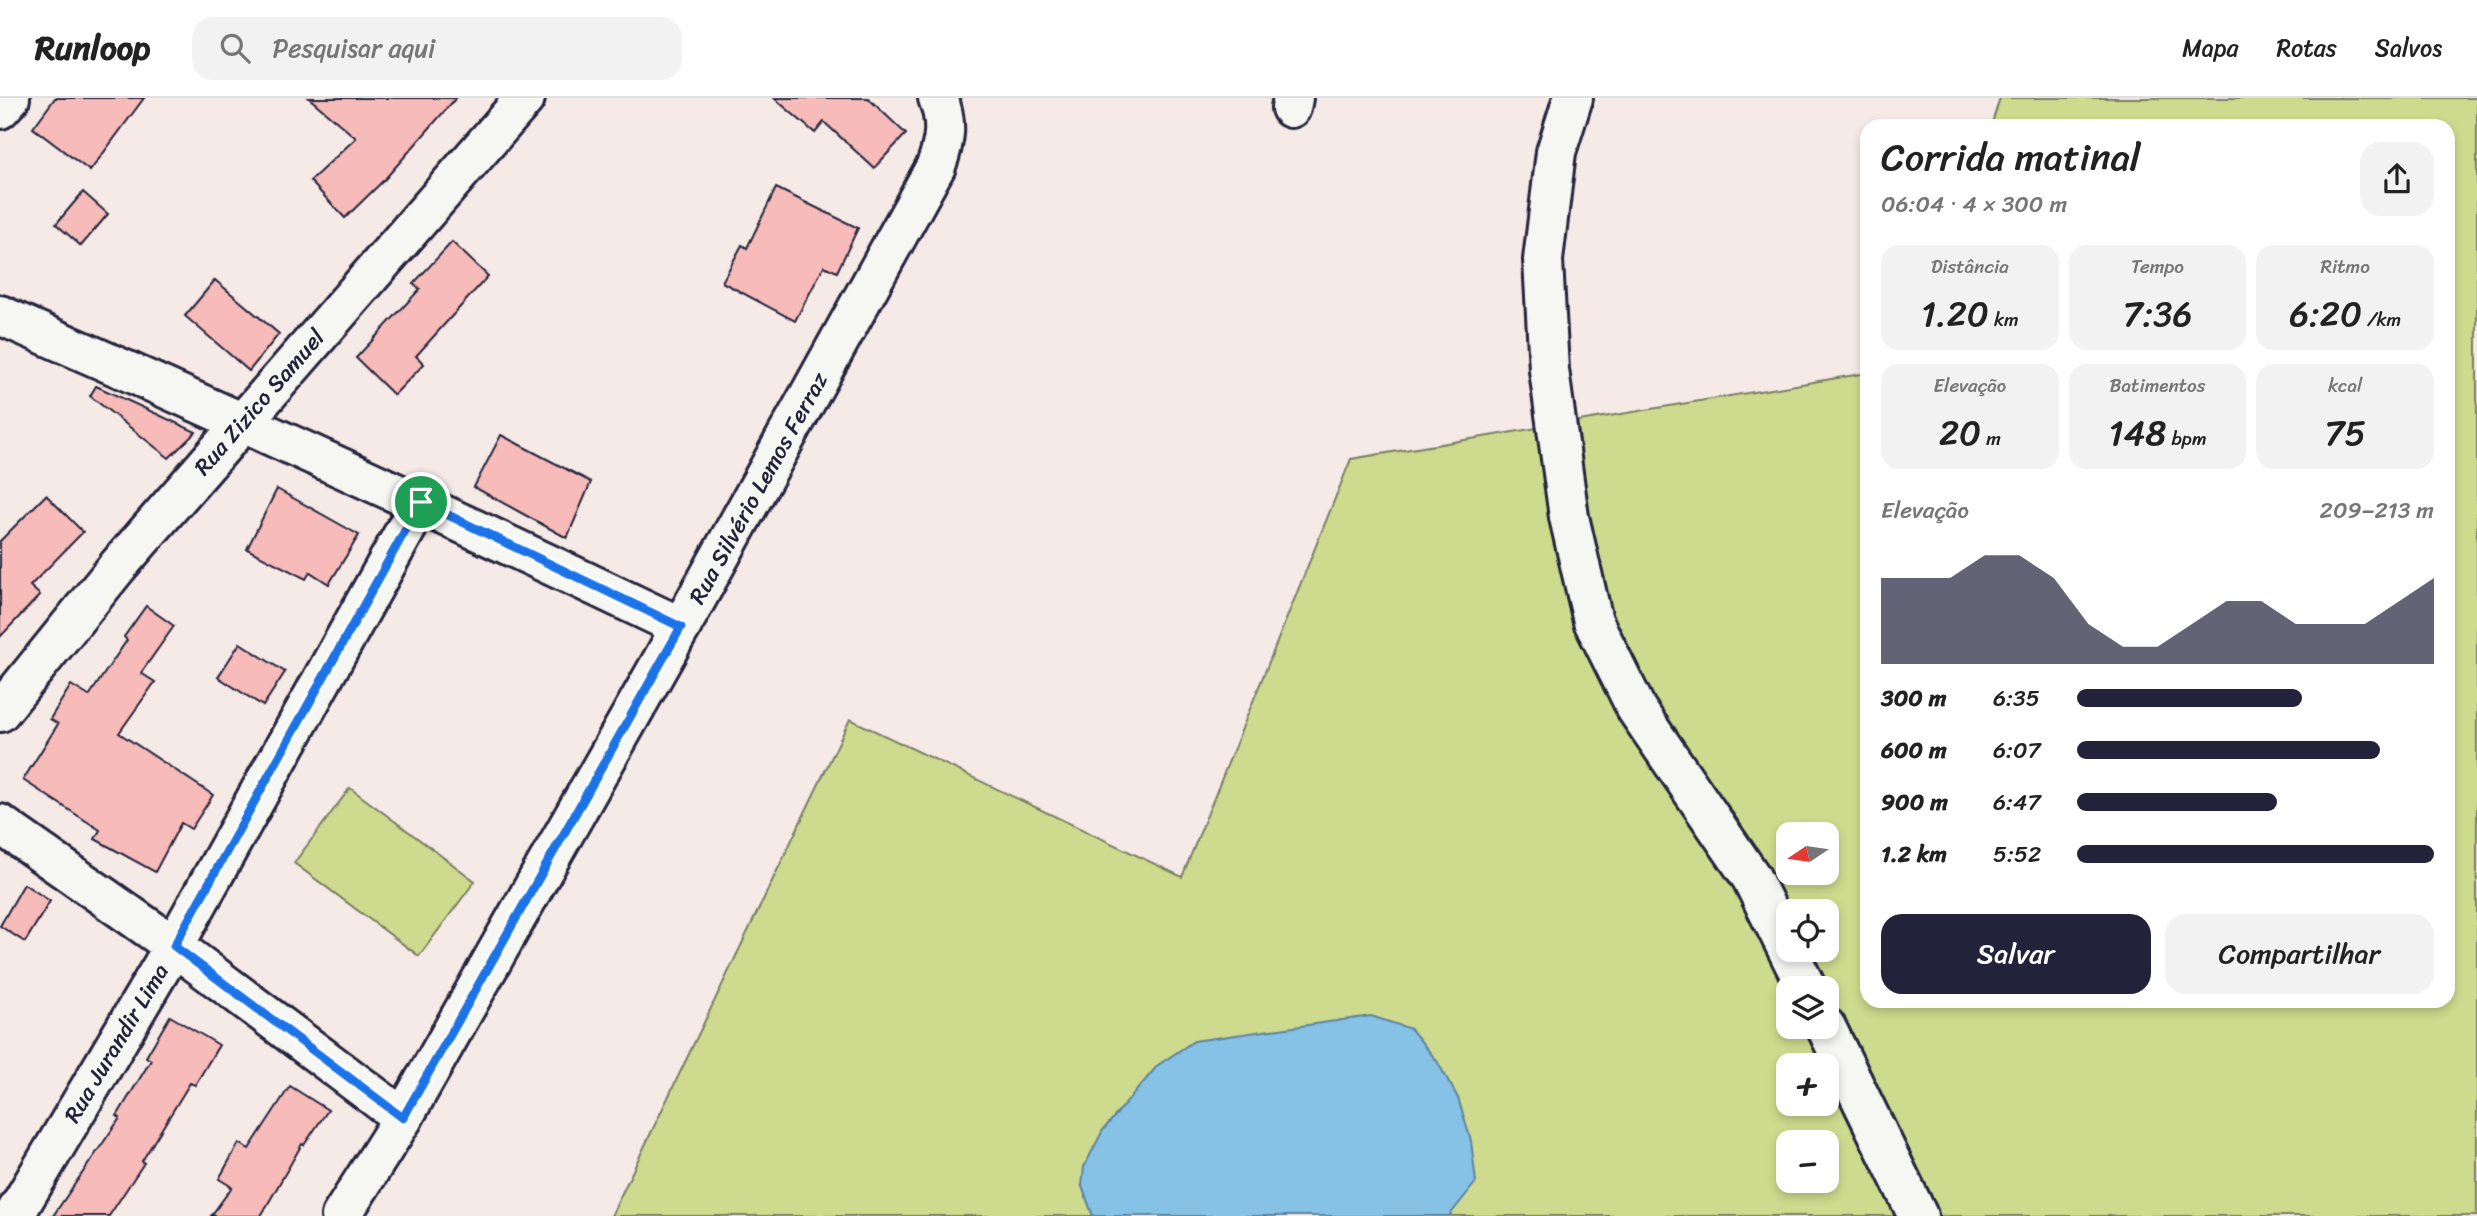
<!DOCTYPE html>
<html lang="pt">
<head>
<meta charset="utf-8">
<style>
  body { margin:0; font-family:Sriracha,sans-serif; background:#f2f2f2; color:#222; height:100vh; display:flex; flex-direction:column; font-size:26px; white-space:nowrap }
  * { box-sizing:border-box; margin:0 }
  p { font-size:23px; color:#767676 }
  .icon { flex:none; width:38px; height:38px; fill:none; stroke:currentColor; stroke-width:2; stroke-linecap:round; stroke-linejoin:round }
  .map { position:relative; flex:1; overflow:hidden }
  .panel { position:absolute; left:1860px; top:21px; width:595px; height:889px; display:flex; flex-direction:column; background:#fff; border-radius:21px; box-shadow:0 4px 10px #0003 }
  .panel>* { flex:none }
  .needle { width:46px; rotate:257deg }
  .fabs { position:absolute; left:1776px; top:724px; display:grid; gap:14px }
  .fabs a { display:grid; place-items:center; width:63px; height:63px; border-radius:14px; background:#fff; box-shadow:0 4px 10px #0003; font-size:35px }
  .pin { position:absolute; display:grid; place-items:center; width:60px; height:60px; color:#fff; margin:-30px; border:4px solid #fff; border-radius:50%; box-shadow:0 2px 7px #0007 }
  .round { display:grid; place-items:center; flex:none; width:74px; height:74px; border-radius:21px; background:#f2f2f2 }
  .summary { display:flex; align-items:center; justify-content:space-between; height:119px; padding:0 21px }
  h1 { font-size:38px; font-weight:600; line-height:52px }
  .figures { display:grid; grid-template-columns:repeat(3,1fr); gap:10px; height:119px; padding:7px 21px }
  .figures div { display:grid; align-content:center; border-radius:18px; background:#f2f2f2; text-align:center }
  .figures b { font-size:35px; font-weight:600 }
  .figures small { font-size:19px; font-weight:400 }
  .figures p { font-size:19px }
  .chart { height:196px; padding:14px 21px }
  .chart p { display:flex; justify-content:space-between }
  .chart svg { width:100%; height:126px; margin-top:7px; fill:#22223b; opacity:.7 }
  .primary-button { display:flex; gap:14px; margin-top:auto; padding:14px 21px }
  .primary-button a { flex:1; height:80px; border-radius:21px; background:#22223b; color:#fff; font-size:28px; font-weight:600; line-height:80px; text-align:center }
  .primary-button a+a { background:#f2f2f2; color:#222 }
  ul { padding:0 21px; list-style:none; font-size:23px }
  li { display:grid; grid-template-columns:112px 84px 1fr; align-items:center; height:52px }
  li i { height:18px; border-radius:9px; background:#22223b }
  header { display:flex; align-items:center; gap:42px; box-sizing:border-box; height:98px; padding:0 35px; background:#fff; border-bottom:2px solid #e0e0e0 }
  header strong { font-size:33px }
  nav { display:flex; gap:38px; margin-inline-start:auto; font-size:24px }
  .search { width:490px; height:63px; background:#f2f2f2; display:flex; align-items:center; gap:18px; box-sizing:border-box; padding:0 24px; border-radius:21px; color:#767676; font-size:26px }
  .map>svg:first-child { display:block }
  .green { fill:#ceda8d; stroke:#787e64; stroke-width:2; fill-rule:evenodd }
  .water { fill:#85c2e5; stroke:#5d82a1; stroke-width:2 }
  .building { fill:#f7bbb9; stroke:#22223b; stroke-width:2 }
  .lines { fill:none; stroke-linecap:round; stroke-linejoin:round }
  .minor-casing { stroke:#22223b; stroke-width:44 }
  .minor { stroke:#f6f6f2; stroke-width:38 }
  .route-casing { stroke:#fff; stroke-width:14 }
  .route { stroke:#1a73e8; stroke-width:9 }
  .labels { text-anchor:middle; stroke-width:5; stroke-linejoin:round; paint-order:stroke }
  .street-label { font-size:23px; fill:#22223b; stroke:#f6f6f2 }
</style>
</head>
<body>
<header>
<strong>Runloop</strong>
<div class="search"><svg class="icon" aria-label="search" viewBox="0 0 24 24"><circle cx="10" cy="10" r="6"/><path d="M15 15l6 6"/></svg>Pesquisar aqui</div>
<nav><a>Mapa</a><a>Rotas</a><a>Salvos</a></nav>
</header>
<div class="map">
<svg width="2477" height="1118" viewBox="0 0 2477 1118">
  <rect width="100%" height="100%" fill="#f6eae7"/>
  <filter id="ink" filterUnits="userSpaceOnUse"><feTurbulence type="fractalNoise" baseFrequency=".0143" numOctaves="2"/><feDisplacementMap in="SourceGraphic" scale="14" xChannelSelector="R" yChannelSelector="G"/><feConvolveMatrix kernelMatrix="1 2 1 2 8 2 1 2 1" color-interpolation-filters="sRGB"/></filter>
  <g filter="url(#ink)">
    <g class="green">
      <path d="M2000,0H2477V1118H1449L1082,1088L1093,1118H611L850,621L1182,779L1351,361L1867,275V903H2448V28H1991ZM1788,737H1827V775H1788ZM1788,814H1827V852H1788ZM1788,891H1827V929H1788ZM1788,968H1827V1006H1788ZM1788,1045H1827V1083H1788Z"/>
      <polygon points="350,690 475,783 419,858 294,765"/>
    </g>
    <polygon class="water" points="1371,918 1411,931 1437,963 1458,1000 1471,1043 1476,1084 1449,1118 1093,1118 1082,1088 1084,1069 1103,1032 1158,967 1194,943"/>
    <g class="building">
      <polygon points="55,0 144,0 90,73 33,30"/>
      <polygon points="309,0 456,0 385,81 345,120 310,83 356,40"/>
      <polygon points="774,0 868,0 906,36 874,70 824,24 815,35"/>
      <polygon points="776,90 858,130 837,174 824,168 795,223 722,184 742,147 747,150"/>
      <polygon points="83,94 108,116 81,148 56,126"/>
      <polygon points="452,144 488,178 416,258 424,266 394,297 356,260 420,191 413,186"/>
      <polygon points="215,182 279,236 249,273 185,218"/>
      <polygon points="96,288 196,334 169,360 90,298"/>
      <polygon points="501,337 591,384 567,440 474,389"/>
      <polygon points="277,391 359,437 329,486 310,474 306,481 247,451"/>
      <polygon points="46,397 83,434 30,488 40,497 0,539 0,443"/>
      <polygon points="146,508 174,528 141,575 155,584 119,635 213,697 191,731 181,725 155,774 95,741 100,732 23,682 58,626 50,621 71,587 89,598 127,542 124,539"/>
      <polygon points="240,545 285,574 263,608 218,579"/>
      <polygon points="24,786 50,803 25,844 0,828"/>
      <polygon points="170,918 219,947 195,987 190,985 142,1063 144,1065 109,1118 53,1118 120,1020 117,1018 151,962 146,959"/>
      <polygon points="290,988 328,1012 304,1047 302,1046 261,1118 211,1118 232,1089 219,1081 239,1045 249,1051"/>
    </g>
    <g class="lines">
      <defs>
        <g id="minor">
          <polyline points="1573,0 1556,54 1543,162 1549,272 1569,419 1593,523 1637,612 1751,779 1807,891"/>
          <polyline points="1291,10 1293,0"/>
          <polyline points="0,11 10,0"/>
          <path d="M0,217C229,317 456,421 681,529"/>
          <polyline points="0,614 118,468 525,0"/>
          <polyline points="0,726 174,848 403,1020"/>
          <polyline points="1826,929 1918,1118"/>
          <polyline points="14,1118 174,848 421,404"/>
          <path d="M341,1118L403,1020L681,529L936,68C945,43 948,25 938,0"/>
        </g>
      </defs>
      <use href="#minor" class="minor-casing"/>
      <use href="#minor" class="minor"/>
    </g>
  </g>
  <g class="lines" filter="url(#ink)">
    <defs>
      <polygon id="route" points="421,404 681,529 403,1020 174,848"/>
    </defs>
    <use href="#route" class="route-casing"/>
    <use href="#route" class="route"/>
  </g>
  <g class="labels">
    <g class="street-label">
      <text transform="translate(259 304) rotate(-49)" y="8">Rua Zizico Samuel</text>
      <text transform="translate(758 390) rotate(-61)" y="8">Rua Silvério Lemos Ferraz</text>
      <text transform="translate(116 945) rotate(-59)" y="8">Rua Jurandir Lima</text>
    </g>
  </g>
</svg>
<div class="fabs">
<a><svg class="needle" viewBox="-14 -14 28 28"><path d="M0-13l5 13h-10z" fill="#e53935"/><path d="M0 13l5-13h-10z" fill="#767676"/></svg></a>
<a><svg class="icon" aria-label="locate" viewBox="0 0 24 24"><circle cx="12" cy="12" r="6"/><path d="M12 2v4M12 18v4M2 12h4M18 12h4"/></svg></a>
<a><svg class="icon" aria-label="layers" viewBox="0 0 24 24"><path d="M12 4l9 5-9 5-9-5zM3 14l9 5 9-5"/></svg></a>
<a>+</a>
<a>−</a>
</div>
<div class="pin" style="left:421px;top:404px;background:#1e9e55"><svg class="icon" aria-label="arrive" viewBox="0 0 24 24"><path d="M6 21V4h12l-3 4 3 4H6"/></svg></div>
<section class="panel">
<div class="summary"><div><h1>Corrida matinal</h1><p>06:04 · 4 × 300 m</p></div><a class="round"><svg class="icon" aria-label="share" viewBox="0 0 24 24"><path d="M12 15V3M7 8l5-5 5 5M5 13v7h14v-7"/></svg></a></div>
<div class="figures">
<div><p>Distância</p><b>1.20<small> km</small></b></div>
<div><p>Tempo</p><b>7:36</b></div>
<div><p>Ritmo</p><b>6:20<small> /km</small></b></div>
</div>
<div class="figures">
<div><p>Elevação</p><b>20<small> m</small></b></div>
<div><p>Batimentos</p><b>148<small> bpm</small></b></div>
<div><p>kcal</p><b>75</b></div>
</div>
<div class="chart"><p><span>Elevação</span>209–213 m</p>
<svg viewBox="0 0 160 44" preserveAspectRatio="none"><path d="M0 44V14L10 14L20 14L30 6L40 6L50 14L60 30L70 38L80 38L90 30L100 22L110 22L120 30L130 30L140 30L150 22L160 14V44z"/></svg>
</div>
<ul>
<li><b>300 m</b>6:35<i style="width:63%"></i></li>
<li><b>600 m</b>6:07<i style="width:85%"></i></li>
<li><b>900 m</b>6:47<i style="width:56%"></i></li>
<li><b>1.2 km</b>5:52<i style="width:100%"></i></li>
</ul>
<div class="primary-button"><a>Salvar</a><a>Compartilhar</a></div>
</section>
</div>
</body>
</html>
